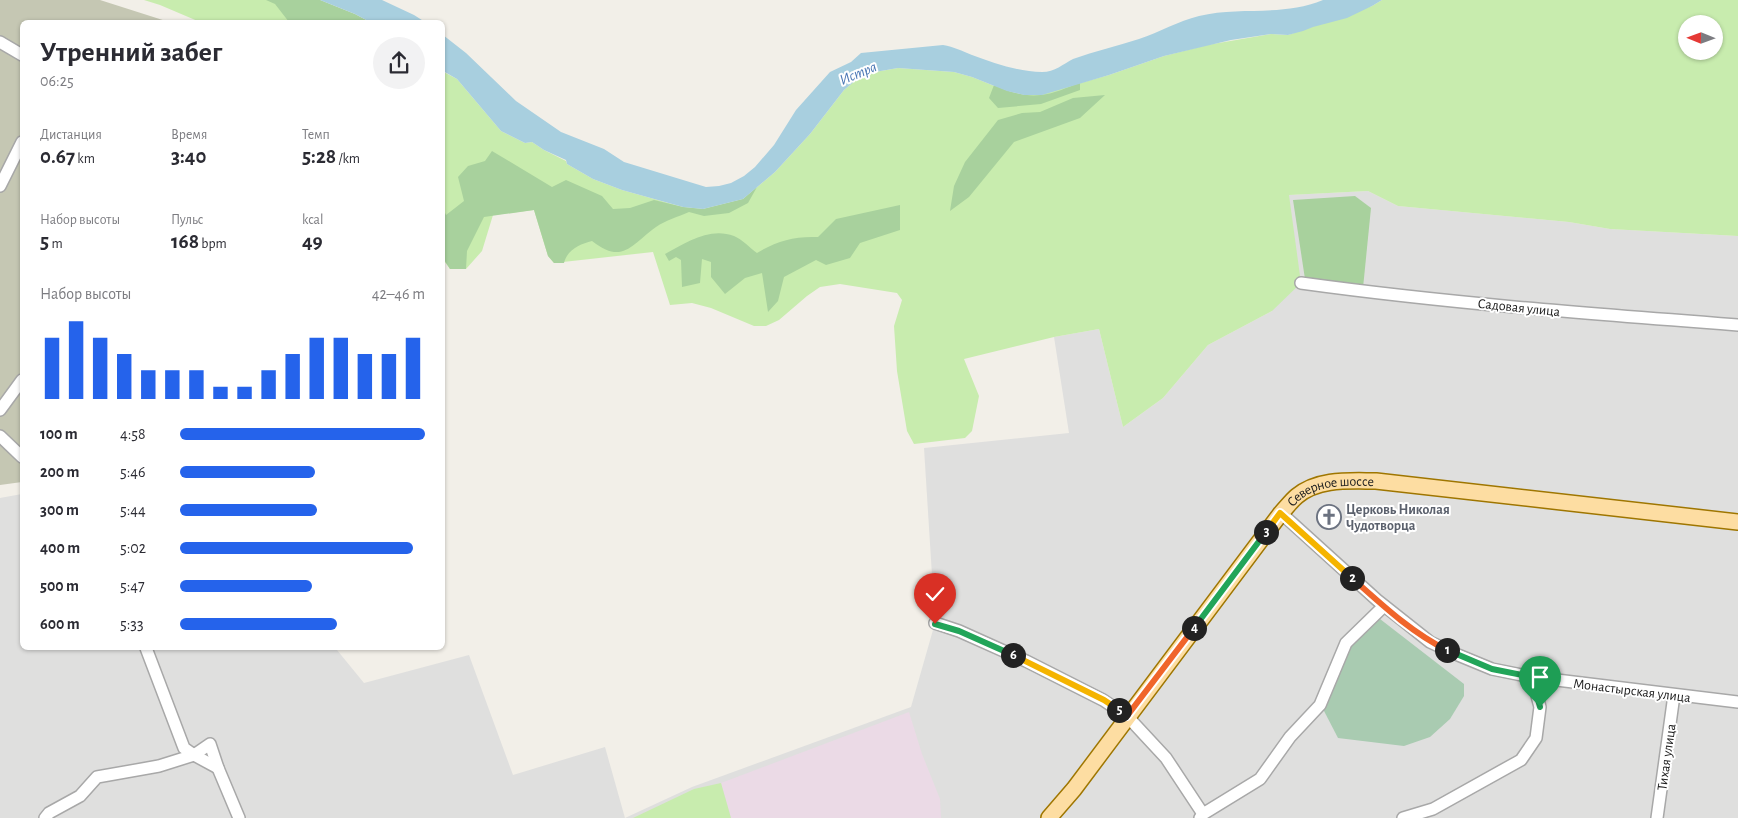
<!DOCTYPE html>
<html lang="ru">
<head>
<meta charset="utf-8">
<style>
  body { margin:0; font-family:"Alegreya Sans",sans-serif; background:#f2f2f3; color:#2b2b33; height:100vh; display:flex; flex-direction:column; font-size:19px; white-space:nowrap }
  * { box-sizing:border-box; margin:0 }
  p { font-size:16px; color:#7c7c81 }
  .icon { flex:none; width:28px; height:28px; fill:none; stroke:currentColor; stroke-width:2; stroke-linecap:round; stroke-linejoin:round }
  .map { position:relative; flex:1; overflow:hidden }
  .drawer { position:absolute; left:20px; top:20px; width:425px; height:630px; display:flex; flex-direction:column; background:#fff; border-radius:8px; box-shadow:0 1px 4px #0004 }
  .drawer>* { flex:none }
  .needle { width:32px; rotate:271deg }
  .fabs { position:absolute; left:1678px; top:15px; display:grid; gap:10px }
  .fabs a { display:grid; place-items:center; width:45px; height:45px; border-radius:50%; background:#fff; box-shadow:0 1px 4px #0004; font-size:25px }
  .pin { position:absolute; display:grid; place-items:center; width:42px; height:42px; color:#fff; margin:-51px -21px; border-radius:50% 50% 50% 0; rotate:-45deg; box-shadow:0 0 5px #0007 }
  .pin .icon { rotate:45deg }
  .km { position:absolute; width:25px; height:25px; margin:-12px; border-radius:50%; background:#222; color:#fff; font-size:14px; line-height:25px; text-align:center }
  .round { display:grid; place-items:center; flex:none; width:52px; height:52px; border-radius:26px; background:#f2f2f3 }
  .overview { display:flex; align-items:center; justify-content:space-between; height:85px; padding:0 20px }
  h1 { font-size:28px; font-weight:700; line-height:38px }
  .metrics { display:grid; grid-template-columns:repeat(3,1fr); gap:8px; height:85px; padding:5px 20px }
  .metrics div { display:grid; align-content:center }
  .metrics b { font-size:21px; font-weight:700 }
  .metrics small { font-size:14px; font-weight:400 }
  .metrics p { font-size:14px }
  .chart { height:140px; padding:10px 20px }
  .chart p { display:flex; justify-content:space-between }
  .chart svg { width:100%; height:90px; margin-top:5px; stroke:#2563eb; stroke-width:6 }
  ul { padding:0 20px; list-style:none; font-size:16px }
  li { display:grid; grid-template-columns:80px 60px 1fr; align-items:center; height:38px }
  li i { height:12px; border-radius:6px; background:#2563eb }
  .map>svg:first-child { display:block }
  .residential { fill:#dfdfde }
  .industrial { fill:#ebdae6 }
  .construction { fill:#c5c7b3 }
  .grass { fill:#c8ecae; fill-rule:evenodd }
  .forest { fill:#a8d19d }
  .cemetery { fill:#a9cbb1 }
  .water { fill:#a8cfdf }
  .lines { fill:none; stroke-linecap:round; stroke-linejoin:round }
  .minor-casing { stroke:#a8a8a8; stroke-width:14 }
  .major-casing { stroke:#9f7600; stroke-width:18 }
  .minor { stroke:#fff; stroke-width:11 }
  .major { stroke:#fddda2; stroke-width:15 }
  .split-1-casing { stroke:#fff; stroke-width:10 }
  .split-2-casing { stroke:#fff; stroke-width:10 }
  .split-3-casing { stroke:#fff; stroke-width:10 }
  .split-4-casing { stroke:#fff; stroke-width:10 }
  .split-5-casing { stroke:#fff; stroke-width:10 }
  .split-6-casing { stroke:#fff; stroke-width:10 }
  .split-7-casing { stroke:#fff; stroke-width:10 }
  .split-1 { stroke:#22a559; stroke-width:6 }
  .split-2 { stroke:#f0652b; stroke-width:6 }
  .split-3 { stroke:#f5b400; stroke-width:6 }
  .split-4 { stroke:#22a559; stroke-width:6 }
  .split-5 { stroke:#f0652b; stroke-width:6 }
  .split-6 { stroke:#f5b400; stroke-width:6 }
  .split-7 { stroke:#22a559; stroke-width:6 }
  .labels { text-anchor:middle; stroke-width:4; stroke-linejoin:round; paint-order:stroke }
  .street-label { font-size:14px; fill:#212121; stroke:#fff }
  .worship-label { font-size:14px; font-weight:bold; fill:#5b616d; stroke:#fff; text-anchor:start }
  .water-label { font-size:15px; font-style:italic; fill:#4b77b4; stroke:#fff }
</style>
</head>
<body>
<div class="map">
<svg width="1738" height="818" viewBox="0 0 1738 818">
  <rect width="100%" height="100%" fill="#f2efe8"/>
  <polygon class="residential" points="1368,191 1398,206 1569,222 1610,229 1738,236 1738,818 0,818 0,498 22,494 22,648 329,648 337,650 364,683 469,655 513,775 605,747 625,818 692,787 911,707 935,623 924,448 1069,433 1054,337 1099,329 1123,427 1163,398 1208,345 1272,311 1288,195"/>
  <polygon class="industrial" points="909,712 922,754 940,799 941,818 731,818 721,783"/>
  <polygon class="construction" points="0,0 100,0 169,22 22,22 22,482 0,485"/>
  <g class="grass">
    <polygon points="144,0 320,0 370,22 200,22 160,5"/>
    <path d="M1382,0H1738V236L1610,229L1569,222L1398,206L1368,191L1289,195L1301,283L1272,311L1208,345L1163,398L1123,427L1099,329L1054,337L964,359L979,396L972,431L965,438L914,444L907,431L897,371L894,326L902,300L897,293L840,284L820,287L807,296L779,320L766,326H754L711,308L692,303L670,305L653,252L554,263L548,256L534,210L493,215L482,251L466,269H450L442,258V71L457,79L501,131L525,143L532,142L544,150L566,161L567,164L593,179L622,190L683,207L703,209L743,199L775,172L810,134L844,90L856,80L875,72L898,68L954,72L972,77L1007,91L1024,95L1066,87L1109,75L1164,56L1207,45L1271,34L1288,35L1372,6ZM1686,24H1714V51H1686Z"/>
    <polygon points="721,783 731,818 633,818 694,789"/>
  </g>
  <g class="forest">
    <polygon points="266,0 320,0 355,14 370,22 289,22 275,4"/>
    <path d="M1080,83V90L1041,104L998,108L989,98L994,85C1009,92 1025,97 1041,95C1054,94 1067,87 1080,83Z"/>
    <polygon points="1105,95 1080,118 1014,142 969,197 950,211 954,186 965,162 998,120 1022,113 1040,112 1073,98"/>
    <path d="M492,151L552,187L566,180L602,196L613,209L630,208L654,200L683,207L703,209L743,199L757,187L748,203L729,213L704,216L689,212C678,217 666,220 656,227C631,245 623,265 592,241C580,244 567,250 564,263H554L548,256L534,210L484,217L467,251L466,269H450L443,258L442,206L446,215L464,201L458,177L468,166L485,161Z"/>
    <polygon points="1355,196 1371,208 1363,288 1305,279 1293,200"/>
    <path d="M900,205V230L860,243L850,258L826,265L816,260L784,277L778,301L768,312L762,273L745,278L725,294L711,277V262L702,259L700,283L682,287L681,260L676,257L669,261L665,254C686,243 709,227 734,236C742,239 750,248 757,253C777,241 794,236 818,237L836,219Z"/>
  </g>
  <polygon class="cemetery" points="1380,619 1464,684 1464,696 1450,719 1430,737 1404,746 1338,738 1323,709 1350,648"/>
  <g class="water">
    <polygon points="320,0 382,0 414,15 425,22 370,22 355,14"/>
    <path d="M1323,0H1382L1372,6L1347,18L1313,27L1303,31L1288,35L1271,34L1231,40L1164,56L1109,75L1042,95H1024L1007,91L972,77L954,72L898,68L875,72L856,80L844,90L810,134L775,172L743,199L703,209L683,207L622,190L593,179L567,164L566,160L544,150L532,142L525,143L501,131L457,79L443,71V35L466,53L516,101L561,132L604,149L624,162L706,187L719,186L731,183L744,176L755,167L774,145L796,110L830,72L851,62L861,53L943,45C954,47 962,51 972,55C994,63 1019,72 1042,72C1055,72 1063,64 1073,59C1095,51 1117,46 1139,39C1160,32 1178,21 1199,16C1240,6 1283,17 1323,0Z"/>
  </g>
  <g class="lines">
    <defs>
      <g id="minor">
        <polyline points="0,42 22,55"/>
        <polyline points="0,186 22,142"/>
        <path d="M1301,283C1446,303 1592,314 1738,325"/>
        <polyline points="0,410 22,380"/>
        <polyline points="0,436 22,457"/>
        <polyline points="1281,513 1377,600 1430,642 1458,655 1492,669 1532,677 1738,702"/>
        <polyline points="935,623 959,631 1026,661 1103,700 1127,716 1166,758 1203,814"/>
        <polyline points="146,648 184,748 194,755 218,768"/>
        <polyline points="45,818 49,813 80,796 97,777 159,766 194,755 210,744 218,768 239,818"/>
        <polyline points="1200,818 1203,814 1260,779 1290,737 1320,705 1346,643 1384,606"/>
        <polyline points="1403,818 1433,809 1521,760 1536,738 1540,707 1532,677"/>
        <polyline points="1657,818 1674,695"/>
      </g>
      <g id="major">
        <path id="s1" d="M1049,818L1074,789L1281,513C1286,508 1291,501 1297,496C1319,478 1350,481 1376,481L1738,522"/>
      </g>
    </defs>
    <use href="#minor" class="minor-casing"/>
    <use href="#major" class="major-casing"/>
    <use href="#minor" class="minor"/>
    <use href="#major" class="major"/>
  </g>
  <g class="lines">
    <defs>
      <polyline id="split-1" points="1447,650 1492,669 1532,677 1540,707"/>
      <path id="split-2" d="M1352,578C1381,604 1412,633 1447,650"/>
      <polyline id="split-3" points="1266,532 1280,513 1352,578"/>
      <polyline id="split-4" points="1194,628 1266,532"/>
      <polyline id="split-5" points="1119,710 1127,716 1194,628"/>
      <polyline id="split-6" points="1013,655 1104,700 1119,710"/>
      <polyline id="split-7" points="935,624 959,631 1013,655"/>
    </defs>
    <use href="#split-1" class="split-1-casing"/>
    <use href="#split-2" class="split-2-casing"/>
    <use href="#split-3" class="split-3-casing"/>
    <use href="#split-4" class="split-4-casing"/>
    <use href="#split-5" class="split-5-casing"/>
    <use href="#split-6" class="split-6-casing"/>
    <use href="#split-7" class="split-7-casing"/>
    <use href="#split-1" class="split-1"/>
    <use href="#split-2" class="split-2"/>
    <use href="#split-3" class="split-3"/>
    <use href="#split-4" class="split-4"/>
    <use href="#split-5" class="split-5"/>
    <use href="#split-6" class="split-6"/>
    <use href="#split-7" class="split-7"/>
  </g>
  <defs>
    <symbol id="church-ring" viewBox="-11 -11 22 22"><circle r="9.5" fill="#fff" stroke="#6b7280" stroke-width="1.5"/><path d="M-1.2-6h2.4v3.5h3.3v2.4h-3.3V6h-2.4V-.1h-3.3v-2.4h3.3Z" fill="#6b7280"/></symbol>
  </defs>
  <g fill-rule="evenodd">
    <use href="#church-ring" x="1315" y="503" width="28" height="28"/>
  </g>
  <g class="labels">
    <g class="street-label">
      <text transform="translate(1519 307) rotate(6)" y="5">Садовая улица</text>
      <text dy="5" stroke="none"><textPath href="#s1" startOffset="441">Северное шоссе</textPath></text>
      <text transform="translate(1632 690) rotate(7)" y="5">Монастырская улица</text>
      <text transform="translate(1666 757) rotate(-82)" y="5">Тихая улица</text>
    </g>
    <g class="worship-label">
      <text x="1346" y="514">Церковь Николая<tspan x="1346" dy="16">Чудотворца</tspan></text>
    </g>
    <g class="water-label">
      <text transform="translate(858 73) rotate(-23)" y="5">Истра</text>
    </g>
  </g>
</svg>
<div class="fabs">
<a><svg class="needle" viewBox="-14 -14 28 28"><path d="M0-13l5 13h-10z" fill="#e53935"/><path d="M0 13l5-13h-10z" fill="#7c7c81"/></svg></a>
</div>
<div class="pin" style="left:1540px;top:707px;background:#1e9e55"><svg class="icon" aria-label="arrive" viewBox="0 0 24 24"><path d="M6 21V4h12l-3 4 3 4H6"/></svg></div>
<div class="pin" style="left:935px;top:624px;background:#d93025"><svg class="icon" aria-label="check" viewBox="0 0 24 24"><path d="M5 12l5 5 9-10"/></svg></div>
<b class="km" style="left:1447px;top:650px">1</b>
<b class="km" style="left:1352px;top:578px">2</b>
<b class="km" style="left:1266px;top:532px">3</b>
<b class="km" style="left:1194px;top:628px">4</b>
<b class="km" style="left:1119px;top:710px">5</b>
<b class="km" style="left:1013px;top:655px">6</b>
<section class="drawer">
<div class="overview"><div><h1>Утренний забег</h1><p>06:25</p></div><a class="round"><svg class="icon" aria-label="share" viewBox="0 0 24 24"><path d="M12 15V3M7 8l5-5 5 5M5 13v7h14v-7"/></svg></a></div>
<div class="metrics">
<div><p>Дистанция</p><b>0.67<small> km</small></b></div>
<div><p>Время</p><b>3:40</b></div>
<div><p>Темп</p><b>5:28<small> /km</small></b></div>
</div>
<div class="metrics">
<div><p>Набор высоты</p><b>5<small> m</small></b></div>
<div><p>Пульс</p><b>168<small> bpm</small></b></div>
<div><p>kcal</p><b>49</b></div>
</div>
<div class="chart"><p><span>Набор высоты</span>42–46 m</p>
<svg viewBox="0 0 160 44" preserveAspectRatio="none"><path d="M5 44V14M15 44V6M25 44V14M35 44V22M45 44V30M55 44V30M65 44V30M75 44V38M85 44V38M95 44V30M105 44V22M115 44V14M125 44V14M135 44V22M145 44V22M155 44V14"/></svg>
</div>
<ul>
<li><b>100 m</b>4:58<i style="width:100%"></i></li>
<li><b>200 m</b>5:46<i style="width:55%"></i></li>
<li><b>300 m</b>5:44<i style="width:56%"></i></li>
<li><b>400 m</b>5:02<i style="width:95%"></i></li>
<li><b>500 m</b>5:47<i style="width:54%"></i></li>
<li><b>600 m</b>5:33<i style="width:64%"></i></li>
</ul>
</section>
</div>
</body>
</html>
